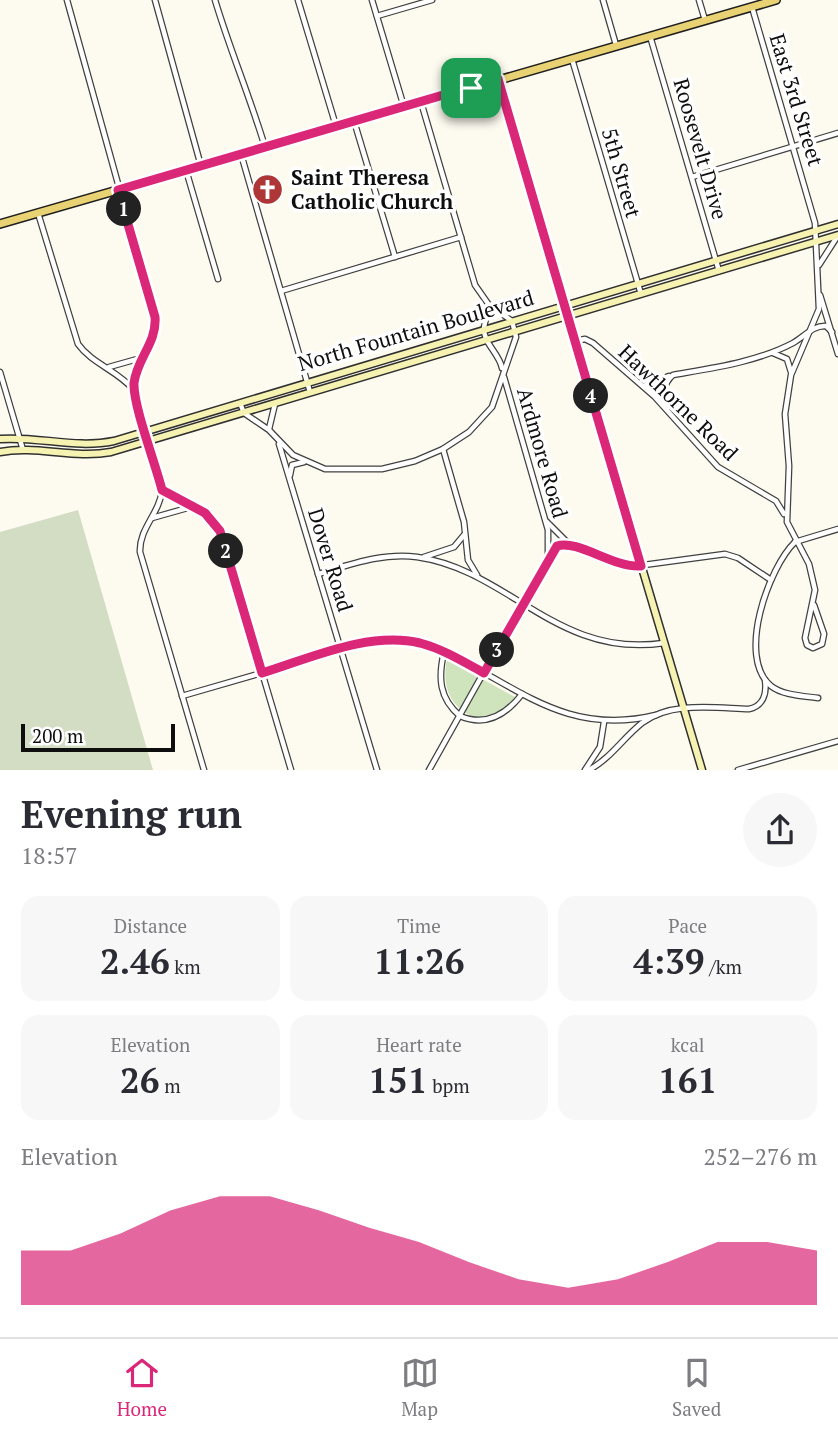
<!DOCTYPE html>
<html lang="en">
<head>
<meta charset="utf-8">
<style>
  body { margin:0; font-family:"PT Serif",serif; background:#f7f7f7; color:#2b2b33; height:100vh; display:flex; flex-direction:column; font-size:26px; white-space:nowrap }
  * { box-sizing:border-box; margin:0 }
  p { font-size:23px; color:#7c7c81 }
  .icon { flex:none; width:38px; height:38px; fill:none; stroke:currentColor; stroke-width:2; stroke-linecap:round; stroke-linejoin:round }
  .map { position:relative; height:770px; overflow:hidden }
  .panel { display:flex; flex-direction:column; background:#fff; flex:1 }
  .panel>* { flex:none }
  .scale { position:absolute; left:21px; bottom:18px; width:154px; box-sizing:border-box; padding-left:7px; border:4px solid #0e0e0e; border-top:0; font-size:19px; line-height:24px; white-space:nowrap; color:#0e0e0e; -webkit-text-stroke:5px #fff; paint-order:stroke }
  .pin { position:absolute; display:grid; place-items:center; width:60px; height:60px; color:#fff; margin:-30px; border-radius:14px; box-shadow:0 4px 10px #0006 }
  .km { position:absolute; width:35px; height:35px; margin:-18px; border-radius:50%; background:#222; color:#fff; font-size:19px; line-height:35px; text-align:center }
  .round { display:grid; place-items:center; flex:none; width:74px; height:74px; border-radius:37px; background:#f7f7f7 }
  .headline { display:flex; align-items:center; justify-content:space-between; height:119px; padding:0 21px }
  h1 { font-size:38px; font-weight:600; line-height:52px }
  .metrics { display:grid; grid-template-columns:repeat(3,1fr); gap:10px; height:119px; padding:7px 21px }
  .metrics div { display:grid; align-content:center; border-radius:18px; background:#f7f7f7; text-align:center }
  .metrics b { font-size:35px; font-weight:600 }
  .metrics small { font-size:19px; font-weight:400 }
  .metrics p { font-size:19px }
  .chart { height:196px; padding:14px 21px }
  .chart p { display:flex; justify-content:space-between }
  .chart svg { width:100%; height:126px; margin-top:7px; fill:#db2777; opacity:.7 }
  .tabs { display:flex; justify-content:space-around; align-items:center; height:98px; border-top:2px solid #e1e1e2; background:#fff; font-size:19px; color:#7c7c81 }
  .tabs a { display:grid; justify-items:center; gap:4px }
  .tabs .current { color:#db2777 }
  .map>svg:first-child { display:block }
  .green { fill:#cfe4bd }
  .cemetery { fill:#d3ddc3 }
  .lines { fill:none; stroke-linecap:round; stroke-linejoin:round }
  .street-casing { stroke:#414141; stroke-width:7 }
  .secondary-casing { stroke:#303030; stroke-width:9 }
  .primary-casing { stroke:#1f1f1f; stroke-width:10 }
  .street { stroke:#fff; stroke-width:4.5 }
  .secondary { stroke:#f6f2b2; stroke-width:6 }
  .primary { stroke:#e9d274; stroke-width:7 }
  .route-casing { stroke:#fff; stroke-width:14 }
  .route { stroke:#db2777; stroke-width:9 }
  .labels { text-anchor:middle; stroke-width:7; stroke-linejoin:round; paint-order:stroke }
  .street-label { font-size:21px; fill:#0e0e0e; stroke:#fff }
  .poi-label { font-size:21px; font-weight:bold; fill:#0e0e0e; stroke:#fff; text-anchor:start }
</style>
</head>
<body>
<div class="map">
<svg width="838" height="770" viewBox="0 0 838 770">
  <rect width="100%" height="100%" fill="#fdfbf0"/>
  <path class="green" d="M447,660L515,697C501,737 434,719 447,660Z"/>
  <polygon class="cemetery" points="78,510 153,770 0,770 0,532"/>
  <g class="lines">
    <defs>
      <g id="street">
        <path d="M67,0L155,317C158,342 137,358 135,383C133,406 156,465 162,490C160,513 139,528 140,552L204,770"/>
        <polyline points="155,0 201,166"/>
        <path d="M215,0C230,50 250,97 265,147"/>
        <polyline points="298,0 336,126"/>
        <polyline points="372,0 404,107"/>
        <polyline points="603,0 616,45"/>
        <polyline points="699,0 705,20"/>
        <polyline points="752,7 815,223 819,309 791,375 785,414 789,466 787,522 809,564 815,590 805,638 807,645 813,648 822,644 824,634 814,605"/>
        <polyline points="377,16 432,0"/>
        <polyline points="650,36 719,271"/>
        <polyline points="572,59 641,294"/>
        <polyline points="498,79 564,306"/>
        <polyline points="354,121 395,257"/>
        <polyline points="241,154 310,392"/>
        <polyline points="186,170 218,279"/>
        <polyline points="692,177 838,133"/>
        <path d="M38,213L78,344C92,364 117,370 134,390"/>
        <polyline points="819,265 837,237"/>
        <polyline points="281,291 461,237"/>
        <polyline points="820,295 838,354"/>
        <path d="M489,305C488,313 485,320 484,328C483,343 499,353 502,368"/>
        <polyline points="575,341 585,339 593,343 654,396 718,467 776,501 784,514"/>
        <polyline points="773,353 787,359 791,372"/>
        <polyline points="109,367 141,358"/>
        <polyline points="0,372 23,450"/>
        <polyline points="643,386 669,376"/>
        <polyline points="240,403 244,413 269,430 293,455 325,469 382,469 415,461 443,449 469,432 492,407 516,337 512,321 489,305 475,285 421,102"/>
        <path d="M667,409C662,398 663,383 673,375C713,368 757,362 793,343C804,337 813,325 826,326L832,332"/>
        <polyline points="269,429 275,404"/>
        <polyline points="279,444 377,770"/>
        <polyline points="443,449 464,522 468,560 477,575"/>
        <polyline points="290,475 292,465 304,462"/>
        <polyline points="163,490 205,513 220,531 291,770"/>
        <polyline points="152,518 191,507"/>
        <polyline points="547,522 568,543"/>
        <path d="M795,542C769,567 736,657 771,686C782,695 803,696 818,698"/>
        <polyline points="795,542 838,529"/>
        <polyline points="549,556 554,548 565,544 629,567 725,554 738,558 771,580"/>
        <polyline points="424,557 454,547 464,535"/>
        <path d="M318,574C349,565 383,552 417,557C509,570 557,659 664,643"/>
        <path d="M444,652C438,678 439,698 460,716C486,727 506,715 522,694"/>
        <path d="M182,696L369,642C482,631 530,746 656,715"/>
        <polyline points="429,770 548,558 548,530 504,377"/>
        <polyline points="585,770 600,747 604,722"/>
        <path d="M589,770C611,758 623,738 642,723C671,701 715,708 749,709C763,706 767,694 765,680"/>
        <polyline points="738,770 838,741"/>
      </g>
      <g id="secondary">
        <polyline points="567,315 702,770"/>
        <path d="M0,439C39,436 75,449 114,441L838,224"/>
        <path d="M0,452C37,445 73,459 111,452L838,235"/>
      </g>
      <polyline id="primary" points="0,224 776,0"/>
    </defs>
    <use href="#street" class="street-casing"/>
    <use href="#secondary" class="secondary-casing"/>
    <use href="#primary" class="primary-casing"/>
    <use href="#street" class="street"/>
    <use href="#secondary" class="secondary"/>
    <use href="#primary" class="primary"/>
  </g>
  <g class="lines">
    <defs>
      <path id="route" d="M498,79L641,566C613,568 578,539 557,546L484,673C464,662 443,649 420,643C368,631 311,658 262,673L220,531L205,513L162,490C156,465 133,406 134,383C137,358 157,343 155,317L118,190Z"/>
    </defs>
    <use href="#route" class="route-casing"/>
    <use href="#route" class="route"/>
  </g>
  <defs>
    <symbol id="church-disc" viewBox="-11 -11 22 22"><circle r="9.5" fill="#ae3636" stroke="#fff"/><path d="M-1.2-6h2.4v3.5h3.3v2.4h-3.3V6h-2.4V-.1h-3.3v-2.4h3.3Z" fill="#fff"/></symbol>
  </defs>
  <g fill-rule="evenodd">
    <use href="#church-disc" x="250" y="172" width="35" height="35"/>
  </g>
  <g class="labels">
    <g class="street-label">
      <text transform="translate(796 100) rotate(73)" y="7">East 3rd Street</text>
      <text transform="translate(700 149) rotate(74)" y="7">Roosevelt Drive</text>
      <text transform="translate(621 173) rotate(74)" y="7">5th Street</text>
      <text transform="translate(416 331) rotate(-16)" y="7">North Fountain Boulevard</text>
      <text transform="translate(678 403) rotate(44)" y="7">Hawthorne Road</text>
      <text transform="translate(542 453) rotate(74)" y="7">Ardmore Road</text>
      <text transform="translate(330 560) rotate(73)" y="7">Dover Road</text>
    </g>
    <g class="poi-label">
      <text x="291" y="185">Saint Theresa<tspan x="291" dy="24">Catholic Church</tspan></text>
    </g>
  </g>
</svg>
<div class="scale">200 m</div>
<div class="pin" style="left:471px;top:88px;background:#1e9e55"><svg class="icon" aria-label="arrive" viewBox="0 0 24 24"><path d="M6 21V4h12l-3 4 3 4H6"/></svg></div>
<b class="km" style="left:124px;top:209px">1</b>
<b class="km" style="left:226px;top:551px">2</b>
<b class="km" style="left:497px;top:650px">3</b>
<b class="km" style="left:591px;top:396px">4</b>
</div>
<section class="panel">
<div class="headline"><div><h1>Evening run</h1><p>18:57</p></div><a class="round"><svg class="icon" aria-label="share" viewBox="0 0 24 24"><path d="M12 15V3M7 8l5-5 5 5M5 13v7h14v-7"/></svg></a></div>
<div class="metrics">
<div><p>Distance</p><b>2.46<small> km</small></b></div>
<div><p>Time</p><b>11:26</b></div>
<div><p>Pace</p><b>4:39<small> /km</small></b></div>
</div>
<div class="metrics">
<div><p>Elevation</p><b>26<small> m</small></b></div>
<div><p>Heart rate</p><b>151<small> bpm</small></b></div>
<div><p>kcal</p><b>161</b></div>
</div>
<div class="chart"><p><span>Elevation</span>252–276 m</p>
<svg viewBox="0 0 160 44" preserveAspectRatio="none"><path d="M0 44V25L10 25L20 19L30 11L40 6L50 6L60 11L70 17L80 22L90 29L100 35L110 38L120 35L130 29L140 22L150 22L160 25V44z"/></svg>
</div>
</section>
<nav class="tabs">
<a class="current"><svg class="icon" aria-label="home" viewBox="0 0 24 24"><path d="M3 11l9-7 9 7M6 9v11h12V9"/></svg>Home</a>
<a><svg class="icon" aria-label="map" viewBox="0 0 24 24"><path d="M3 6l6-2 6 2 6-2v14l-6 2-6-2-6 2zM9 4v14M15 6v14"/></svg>Map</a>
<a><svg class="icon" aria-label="saved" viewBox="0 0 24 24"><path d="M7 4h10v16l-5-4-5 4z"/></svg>Saved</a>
</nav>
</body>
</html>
